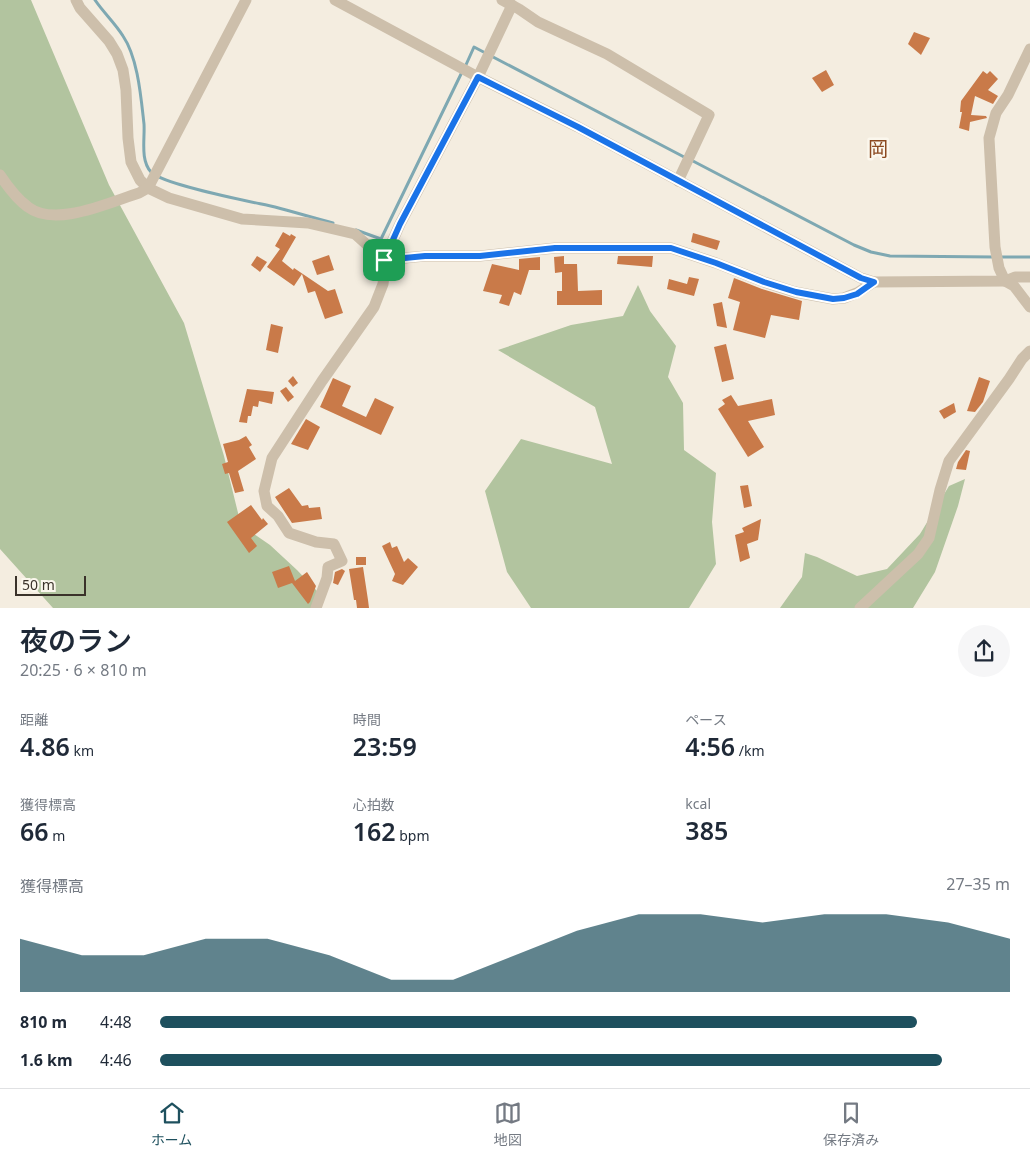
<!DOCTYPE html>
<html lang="ja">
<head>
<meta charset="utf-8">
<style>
  body { margin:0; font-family:"Noto Sans","Noto Sans JP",sans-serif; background:#f6f6f7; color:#1f2937; height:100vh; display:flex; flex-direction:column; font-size:19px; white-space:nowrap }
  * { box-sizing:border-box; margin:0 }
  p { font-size:16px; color:#747a83 }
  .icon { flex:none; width:28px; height:28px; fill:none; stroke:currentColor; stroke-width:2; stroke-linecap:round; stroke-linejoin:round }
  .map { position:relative; height:608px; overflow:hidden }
  .details { display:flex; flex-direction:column; background:#fff; flex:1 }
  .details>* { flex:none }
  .scale { position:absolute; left:15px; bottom:12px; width:71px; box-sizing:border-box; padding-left:5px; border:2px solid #3a322a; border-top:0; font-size:14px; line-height:18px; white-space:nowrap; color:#3a322a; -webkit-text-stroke:4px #fbf7ed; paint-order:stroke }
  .pin { position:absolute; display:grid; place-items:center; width:42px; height:42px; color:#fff; margin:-21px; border-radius:10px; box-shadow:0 2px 8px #0006 }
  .round { display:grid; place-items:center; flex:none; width:52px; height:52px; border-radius:26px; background:#f6f6f7 }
  .overview { display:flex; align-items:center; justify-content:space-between; height:85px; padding:0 20px }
  h1 { font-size:28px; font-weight:600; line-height:38px }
  .metrics { display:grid; grid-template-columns:repeat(3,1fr); gap:8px; height:85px; padding:5px 20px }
  .metrics div { display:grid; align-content:center }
  .metrics b { font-size:25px; font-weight:600 }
  .metrics small { font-size:14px; font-weight:400 }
  .metrics p { font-size:14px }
  .chart { height:140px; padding:10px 20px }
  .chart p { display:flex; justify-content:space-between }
  .chart svg { width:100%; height:90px; margin-top:5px; fill:#1e505e; opacity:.7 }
  ul { padding:0 20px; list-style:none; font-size:16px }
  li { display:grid; grid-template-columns:80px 60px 1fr; align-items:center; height:38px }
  li i { height:12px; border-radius:6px; background:#1e505e }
  .dock { display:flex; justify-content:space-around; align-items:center; height:70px; border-top:1px solid #e0e1e3; background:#fff; font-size:14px; color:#747a83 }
  .dock a { display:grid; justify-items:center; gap:2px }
  .dock .selected { color:#1e505e }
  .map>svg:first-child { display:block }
  .green { fill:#b2c49f }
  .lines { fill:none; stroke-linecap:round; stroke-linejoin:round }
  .stream { stroke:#7ea8b2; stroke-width:3 }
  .building { fill:#c97a49 }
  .minor { stroke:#cdbfab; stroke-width:11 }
  .route-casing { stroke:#fff; stroke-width:10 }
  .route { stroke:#1a73e8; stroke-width:6 }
  .labels { text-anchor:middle; stroke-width:5; stroke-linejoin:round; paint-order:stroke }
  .quarter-label { font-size:20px; fill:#8c4a21; stroke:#fbf7ed }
</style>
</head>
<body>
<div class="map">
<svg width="1030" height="608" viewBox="0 0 1030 608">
  <rect width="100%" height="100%" fill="#f4ede0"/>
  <g class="green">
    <polygon points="0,0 31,0 109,185 184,323 224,456 241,525 270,545 297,570 317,591 321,608 53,608 0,549"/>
    <polygon points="638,285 650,311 676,346 668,377 683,403 684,450 716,473 712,522 716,564 689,608 531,608 507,572 485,491 521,439 612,464 595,407 498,350 571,325 623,316"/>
    <polygon points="965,479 958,506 935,572 913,608 780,608 802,577 805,553 817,557 857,576 887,569 920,534 949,486"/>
  </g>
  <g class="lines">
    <g class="stream">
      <path d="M95,0C103,12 115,23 123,36C138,58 141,98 144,124C145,139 140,160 151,172C163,185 253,202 275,207C294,212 314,218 333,223"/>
      <polyline points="465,67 474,47 686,158"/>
      <polyline points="691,160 854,245 871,252 890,256 994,257"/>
      <polyline points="356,230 381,239 462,72"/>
      <polyline points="1001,257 1030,257"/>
    </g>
  </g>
  <g class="building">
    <polygon points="914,32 930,38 921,55 908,44"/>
    <polygon points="826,70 834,85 822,92 812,78"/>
    <polygon points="983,71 987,74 990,71 998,79 988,90 998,96 993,104 975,96 971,115 986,116 987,118 970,122 969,131 959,128 962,112 960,112 961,101"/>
    <polygon points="283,232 290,236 291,234 296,237 282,261 293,270 294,268 328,291 335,289 343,313 325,319 315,291 308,293 302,274 294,286 267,267 280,249 275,246"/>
    <polygon points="693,233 720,241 717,250 691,242"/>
    <polygon points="329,255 334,270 317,275 312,261"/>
    <polygon points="257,256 267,262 260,272 251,265"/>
    <polygon points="564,256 564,264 577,264 578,291 602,290 602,305 557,305 557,291 562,291 562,272 555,273 554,257"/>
    <polygon points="618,256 653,256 652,267 617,264"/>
    <polygon points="540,257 540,270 529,270 521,295 514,292 509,306 499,303 502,295 483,291 492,264 519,270 519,259"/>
    <polygon points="689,277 699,279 694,296 667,289 669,279 687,284"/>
    <polygon points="734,278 762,289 802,301 799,320 771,315 765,338 733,330 740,302 728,298"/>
    <polygon points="722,302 727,328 717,326 713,304"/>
    <polygon points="271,324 283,327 278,353 266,350"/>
    <polygon points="726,344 734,379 722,382 714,347"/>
    <polygon points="293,376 298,383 293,387 288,381"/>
    <polygon points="979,377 990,381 983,402 975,412 967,411"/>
    <polygon points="333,378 351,386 342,406 366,417 375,398 394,407 381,435 320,407"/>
    <polygon points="286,387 294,397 288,402 280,391"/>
    <polygon points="247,389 274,392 272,404 259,401 258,407 253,406 251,416 248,416 247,423 239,422"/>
    <polygon points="731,395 738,406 772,399 775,415 748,421 764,447 748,457 718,409 725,404 722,400"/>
    <polygon points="954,403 956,412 944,419 939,411"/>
    <polygon points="306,419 320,427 308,450 291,444"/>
    <polygon points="246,436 252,445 249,447 256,459 238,471 244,491 235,493 229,473 225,474 222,464 228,462 223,444 239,440"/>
    <polygon points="966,450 970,451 966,470 956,469 958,462"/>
    <polygon points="748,485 752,506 744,508 740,486"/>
    <polygon points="289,488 302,506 308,505 309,508 320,507 322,519 292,523 275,497"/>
    <polygon points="251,505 262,520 263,518 268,524 251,538 257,546 249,553 227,522"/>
    <polygon points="761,519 758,540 747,544 750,558 740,562 735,535 744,532 742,528"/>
    <polygon points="390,542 392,548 397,546 404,562 408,558 418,567 403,585 392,581 395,574 382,546"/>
    <rect x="356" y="557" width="10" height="8"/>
    <polygon points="289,566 295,581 307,572 316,586 310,602 308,604 292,583 278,588 272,572"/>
    <polygon points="363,567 368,600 369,608 357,608 356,600 354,600 349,569"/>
    <polygon points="342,569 345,571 338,585 333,583 335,572"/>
  </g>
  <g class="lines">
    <g class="minor">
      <polyline points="76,0 80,8 109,41 117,54 123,70 126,90 128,138 131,162 140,180 148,188 169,198 242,219 308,223 355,234 384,260 425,256 480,256 555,248 671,248 716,263 764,282 795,292 833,299 844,298 857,293 874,282"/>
      <polyline points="335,0 478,77 578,127 861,278 874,282 1005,281 1015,277 1030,277"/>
      <polyline points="502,0 519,9 538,22 607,54 709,115 678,181"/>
      <polyline points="1030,49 1008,95 996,113 989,138 995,247 999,268 1005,281 1014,286 1030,307"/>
      <path d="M0,175C8,187 17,199 28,207C55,228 110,202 139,193L148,188L246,0"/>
      <polyline points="316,608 327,578 328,567 342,561 334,544 316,542 289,533 278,516 267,506 264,491 272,458 322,381 374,307 383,284 385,268 384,260 400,224 478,77 512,5"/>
      <polyline points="860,608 918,554 929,538 940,490 949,461 1009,379 1022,359 1030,351"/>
    </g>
  </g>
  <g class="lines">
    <defs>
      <polygon id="route" points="478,77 578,127 861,278 874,282 857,294 844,298 833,299 796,292 764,282 716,263 671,248 555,248 480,256 425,256 384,260 400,224"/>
    </defs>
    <use href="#route" class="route-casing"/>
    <use href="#route" class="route"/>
  </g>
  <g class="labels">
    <g class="quarter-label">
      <text x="878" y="156">岡</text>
    </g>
  </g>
</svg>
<div class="scale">50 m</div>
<div class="pin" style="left:384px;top:260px;background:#1e9e55"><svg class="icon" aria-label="arrive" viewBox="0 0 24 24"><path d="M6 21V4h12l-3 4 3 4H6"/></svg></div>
</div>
<section class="details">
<div class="overview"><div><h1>夜のラン</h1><p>20:25 · 6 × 810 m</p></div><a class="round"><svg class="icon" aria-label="share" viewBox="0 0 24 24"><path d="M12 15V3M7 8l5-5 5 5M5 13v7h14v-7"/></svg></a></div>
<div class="metrics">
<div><p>距離</p><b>4.86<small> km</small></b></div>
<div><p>時間</p><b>23:59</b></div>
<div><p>ペース</p><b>4:56<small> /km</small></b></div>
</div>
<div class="metrics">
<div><p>獲得標高</p><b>66<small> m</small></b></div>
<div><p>心拍数</p><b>162<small> bpm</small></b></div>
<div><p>kcal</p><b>385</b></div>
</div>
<div class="chart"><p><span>獲得標高</span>27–35 m</p>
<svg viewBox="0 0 160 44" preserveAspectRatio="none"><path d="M0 44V18L10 26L20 26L30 18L40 18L50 26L60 38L70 38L80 26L90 14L100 6L110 6L120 10L130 6L140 6L150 10L160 18V44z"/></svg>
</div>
<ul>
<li><b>810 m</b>4:48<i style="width:89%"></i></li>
<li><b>1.6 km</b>4:46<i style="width:92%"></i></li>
</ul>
</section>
<nav class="dock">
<a class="selected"><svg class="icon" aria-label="home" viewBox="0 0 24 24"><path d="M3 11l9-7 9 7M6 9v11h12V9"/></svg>ホーム</a>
<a><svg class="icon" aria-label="map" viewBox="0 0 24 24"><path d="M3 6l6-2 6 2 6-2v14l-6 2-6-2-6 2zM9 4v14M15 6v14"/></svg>地図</a>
<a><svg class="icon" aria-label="saved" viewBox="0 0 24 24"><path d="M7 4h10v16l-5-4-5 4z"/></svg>保存済み</a>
</nav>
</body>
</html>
